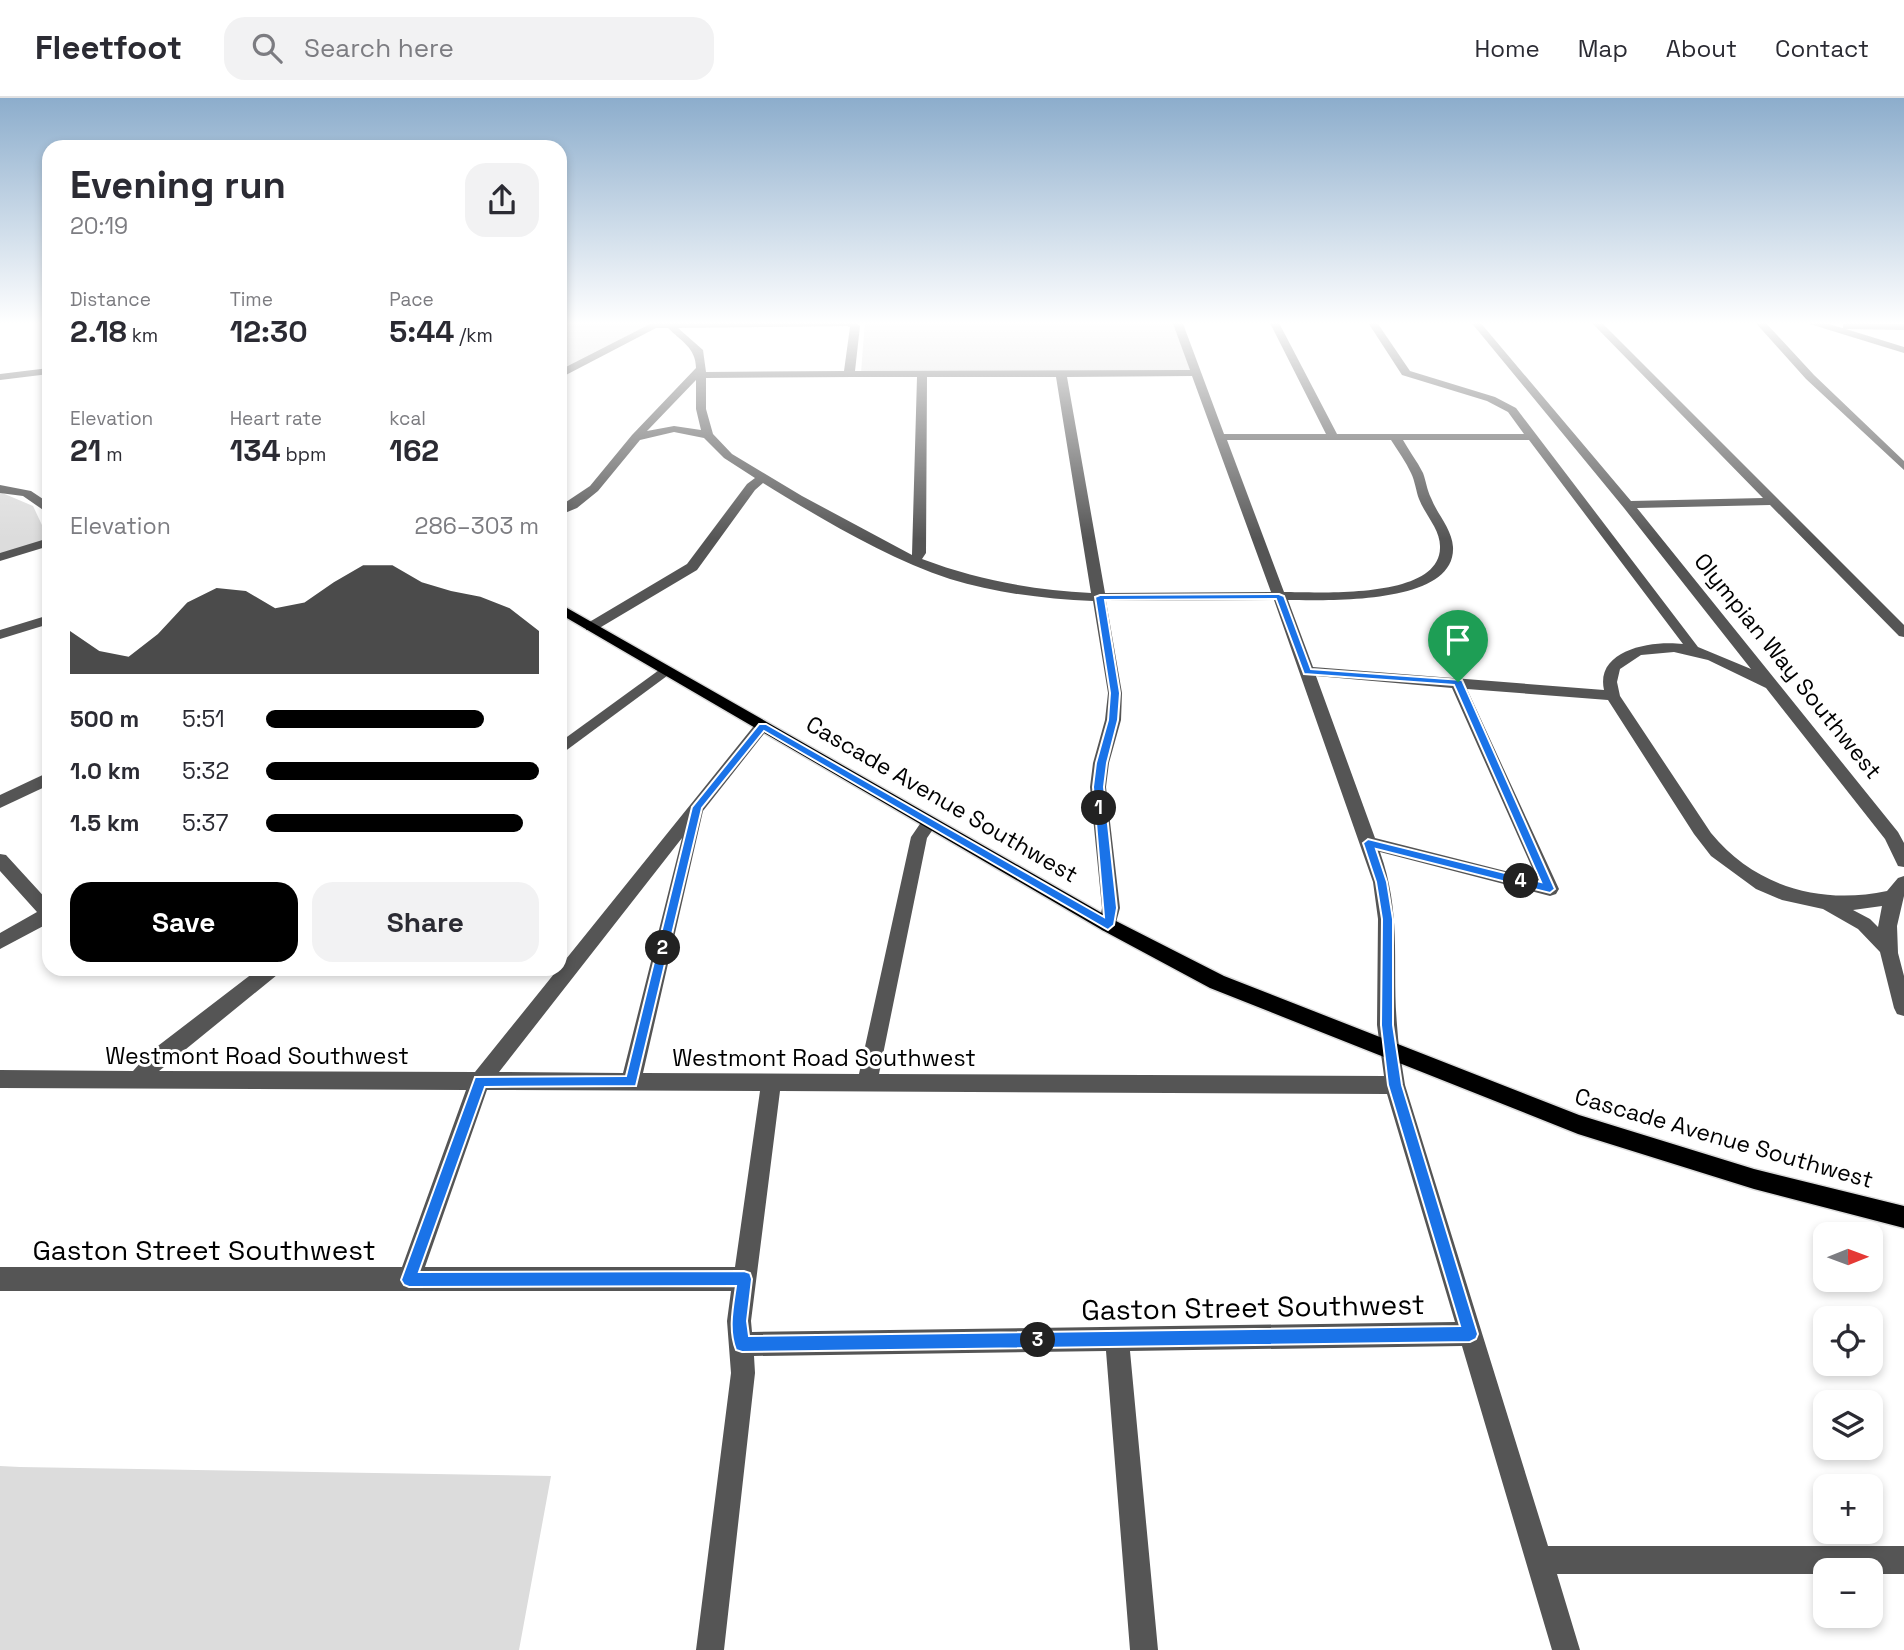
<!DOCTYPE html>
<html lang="en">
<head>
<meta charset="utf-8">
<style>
  body { margin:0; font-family:"Space Grotesk",sans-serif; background:#f2f2f3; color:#2b2b33; height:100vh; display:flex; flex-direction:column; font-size:26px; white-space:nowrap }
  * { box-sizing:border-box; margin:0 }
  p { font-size:23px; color:#7c7c81 }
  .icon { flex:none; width:38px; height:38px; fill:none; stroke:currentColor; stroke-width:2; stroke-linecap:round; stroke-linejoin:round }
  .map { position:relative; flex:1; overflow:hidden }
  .details { position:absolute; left:42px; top:42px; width:525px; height:836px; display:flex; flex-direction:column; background:#fff; border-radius:21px; box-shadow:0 4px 10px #0003 }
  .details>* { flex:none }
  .needle { width:46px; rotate:89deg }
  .buttons { position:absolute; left:1813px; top:1124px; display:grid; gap:14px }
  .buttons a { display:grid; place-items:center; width:70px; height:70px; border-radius:14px; background:#fff; box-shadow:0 4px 10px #0003; font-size:35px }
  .pin { position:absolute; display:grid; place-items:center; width:60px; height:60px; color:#fff; margin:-72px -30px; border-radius:50% 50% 50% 0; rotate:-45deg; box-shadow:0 0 7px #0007 }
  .pin .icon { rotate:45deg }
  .km { position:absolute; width:35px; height:35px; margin:-18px; border-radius:50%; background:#222; color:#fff; font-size:19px; line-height:35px; text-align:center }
  .round { display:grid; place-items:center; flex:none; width:74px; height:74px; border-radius:21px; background:#f2f2f3 }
  .overview { display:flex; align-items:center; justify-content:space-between; height:119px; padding:0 28px }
  h1 { font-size:38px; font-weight:800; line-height:52px }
  .stats { display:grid; grid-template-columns:repeat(3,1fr); gap:10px; height:119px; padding:7px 28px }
  .stats div { display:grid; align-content:center }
  .stats b { font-size:30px; font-weight:800 }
  .stats small { font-size:19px; font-weight:400 }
  .stats p { font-size:19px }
  .chart { height:196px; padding:14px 28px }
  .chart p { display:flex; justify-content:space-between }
  .chart svg { width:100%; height:126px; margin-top:7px; fill:#000; opacity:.7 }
  .button { display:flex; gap:14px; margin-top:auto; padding:14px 28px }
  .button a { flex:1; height:80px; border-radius:21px; background:#000; color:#fff; font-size:28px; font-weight:800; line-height:80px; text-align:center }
  .button a+a { background:#f2f2f3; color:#2b2b33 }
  ul { padding:0 28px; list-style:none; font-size:23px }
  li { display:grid; grid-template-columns:112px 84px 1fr; align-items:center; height:52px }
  li i { height:18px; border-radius:9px; background:#000 }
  header { display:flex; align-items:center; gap:42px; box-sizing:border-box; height:98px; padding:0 35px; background:#fff; border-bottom:2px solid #e1e1e2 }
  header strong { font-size:33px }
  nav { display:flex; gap:38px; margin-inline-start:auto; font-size:24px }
  .search { width:490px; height:63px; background:#f2f2f3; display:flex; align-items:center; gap:18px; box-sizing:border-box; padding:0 24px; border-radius:21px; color:#7c7c81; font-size:26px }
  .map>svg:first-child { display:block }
  .green { fill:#dcdcdc }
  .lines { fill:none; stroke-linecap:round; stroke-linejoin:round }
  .major-casing { stroke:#dbdbdb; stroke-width:3 }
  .minor { fill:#555; fill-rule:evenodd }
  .major { fill:#000; fill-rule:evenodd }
  .route { fill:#1a73e8; stroke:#fff; stroke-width:2; fill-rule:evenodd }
  .labels { text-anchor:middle; stroke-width:6; stroke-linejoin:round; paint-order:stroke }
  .street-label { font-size:23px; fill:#000; stroke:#fff }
  .near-street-label { font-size:28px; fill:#000; stroke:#fff }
</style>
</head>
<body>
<header>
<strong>Fleetfoot</strong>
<div class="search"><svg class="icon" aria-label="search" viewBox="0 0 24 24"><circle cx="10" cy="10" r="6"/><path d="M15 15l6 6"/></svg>Search here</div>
<nav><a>Home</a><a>Map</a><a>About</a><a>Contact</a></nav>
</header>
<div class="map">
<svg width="1904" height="1552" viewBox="0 0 1904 1552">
  <rect width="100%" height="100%" fill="#fff"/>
  <g class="green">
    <polygon points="560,223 672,223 641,231 560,276"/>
    <polygon points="865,223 1172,223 1192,274 861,275"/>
    <polygon points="0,394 33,408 49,442 0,457"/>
    <polygon points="0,1368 20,1369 551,1378 519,1552 0,1552"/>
  </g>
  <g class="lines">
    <defs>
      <polygon id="major" points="560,506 1114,822 1224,878 1579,1017 1754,1071 1904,1108 1904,1130 1754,1091 1578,1036 1210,890 1102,832 560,516"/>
    </defs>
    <use href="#major" class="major-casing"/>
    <g class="minor">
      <path d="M853,223L860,228L855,273L1190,272L1172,223H1182L1224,336H1326L1269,223H1278L1337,336H1524L1508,314L1487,303L1402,277L1367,223H1376L1410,273L1495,299L1516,310L1698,549L1751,571L1624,410L1470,223H1479L1631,403L1763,400L1590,223H1600L1904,527V539L1899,538L1770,407L1637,410L1898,734L1904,745V769L1898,768L1885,741L1766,590L1708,562L1674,554L1641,557L1620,571L1617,584L1620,598L1711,735C1755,789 1821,807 1887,793L1898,780L1904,778V798L1897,828L1898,855L1904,878V918L1897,916L1894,910L1880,854L1858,831L1823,811L1782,802L1756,791L1711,758L1694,736L1608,602L1467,591L1559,791L1556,796L1550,798L1380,754C1402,816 1392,865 1397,927C1398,947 1402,967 1405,987L1548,1448H1904V1476H1871V1472H1825V1476H1557L1580,1552H1552L1462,1248L1130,1253L1158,1552H1130L1106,1253L754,1258L755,1275L724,1552H696L731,1275L727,1223L731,1193H0V1169H402L466,992L0,990V972L133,973L150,954L257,872H279L277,877L159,973L475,974L757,624L762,623L770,628L767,632L703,713L643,975L859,976L911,739L924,720L930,718L938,724L927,740L879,976L1384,978L1377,927L1378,821L1373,784L1274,502L1106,503L1122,595L1121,622L1109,665L1106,689L1120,810L1114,832L1108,834L1102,832L1099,827L1102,810L1090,689L1093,665L1105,622L1108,595L1093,503C1044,501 996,495 950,481C886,460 820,420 763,385L755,392L697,472L596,532H586V526L687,466L747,386L755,380L724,360L704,340L674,334L640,342L598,393L577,410L560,417V408L590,388L632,337L696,270C696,250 681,243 668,230H656L564,278L560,279V272L654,224ZM847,228L850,229L844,273L706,274L703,252L678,230ZM1192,278L1271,494L1105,495L1067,279ZM853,279H917L912,457L802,398L732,356L713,336L706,311V280ZM927,279H1056L1091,495C1032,492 978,482 922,461L926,455ZM696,282V311L701,332L674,328L647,333ZM1227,342H1391C1398,353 1406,364 1411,375C1415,383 1416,393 1419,401C1425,417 1441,432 1440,450C1439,502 1318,494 1284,494ZM1403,342H1529L1683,546C1653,542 1595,551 1604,592L1313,569L1288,502C1324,502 1456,508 1453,449C1452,431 1437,416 1431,400C1427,392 1426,383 1423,375C1417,363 1409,353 1403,342ZM1316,578L1452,590L1537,781L1375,740ZM682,740L623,975L499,974ZM1882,808L1878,829L1870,821L1853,812ZM487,992L760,993L735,1169H425ZM780,993L1387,996L1455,1224L752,1234L751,1223Z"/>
      <polygon points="1754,223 1764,223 1814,277 1904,363 1904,372 1806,281"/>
      <polygon points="1800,223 1817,223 1843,230 1843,226 1846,225 1904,226 1904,232 1846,231 1904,249 1904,255"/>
      <polygon points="49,270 49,276 0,282 0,276"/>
      <polygon points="0,387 31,393 49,405 49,416 23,398 0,395"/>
      <polygon points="49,440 49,448 0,463 0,455"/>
      <polygon points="49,517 49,526 0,541 0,532"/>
      <polygon points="666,567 673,572 671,575 560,657 560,644"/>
      <polygon points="49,674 49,687 0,710 0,697"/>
      <polygon points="0,756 6,757 49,804 49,825 0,851 0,835 37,814 0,773"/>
    </g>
    <use href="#major" class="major"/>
  </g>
  <linearGradient id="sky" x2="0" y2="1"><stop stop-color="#8cadcc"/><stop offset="0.51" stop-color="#fff"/><stop offset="1" stop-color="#fff" stop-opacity="0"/></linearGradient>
  <rect width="1904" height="441" fill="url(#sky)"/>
  <path class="route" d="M1279,496L1284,498L1311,571L1462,582L1555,791L1550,795L1376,751L1387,784L1393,821V927L1402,987L1478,1236L1476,1241L1470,1244L742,1254L736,1252C728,1232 733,1209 736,1188L409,1189L404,1187L401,1182L475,979L626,978L692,709L759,626H766L1104,819L1093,689L1096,665L1108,622L1110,595L1095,499L1100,497ZM1276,501L1304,576L1454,587L1541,784L1368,741L1363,745L1376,784L1382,821L1381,927L1388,987L1460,1228L749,1238L747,1223L752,1181L750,1175L744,1173L419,1174L485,989L636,988L702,710L764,633L1108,832L1114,827L1117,810L1104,689L1107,665L1118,622L1120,595L1105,502Z"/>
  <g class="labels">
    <g class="street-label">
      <text transform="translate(1788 568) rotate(51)" y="8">Olympian Way Southwest</text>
      <text transform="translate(942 701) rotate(30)" y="8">Cascade Avenue Southwest</text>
      <text x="257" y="966">Westmont Road Southwest</text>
      <text x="824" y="968">Westmont Road Southwest</text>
      <text transform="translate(1724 1040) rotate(16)" y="8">Cascade Avenue Southwest</text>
    </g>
    <g class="near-street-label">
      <text x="204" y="1162">Gaston Street Southwest</text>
      <text transform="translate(1253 1209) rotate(-1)" y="10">Gaston Street Southwest</text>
    </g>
  </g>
</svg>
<div class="buttons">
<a><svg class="needle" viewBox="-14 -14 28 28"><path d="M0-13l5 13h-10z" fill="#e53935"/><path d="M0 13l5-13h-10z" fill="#7c7c81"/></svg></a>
<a><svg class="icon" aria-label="locate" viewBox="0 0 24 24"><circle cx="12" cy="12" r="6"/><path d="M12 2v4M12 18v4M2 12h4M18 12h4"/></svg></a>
<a><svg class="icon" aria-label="layers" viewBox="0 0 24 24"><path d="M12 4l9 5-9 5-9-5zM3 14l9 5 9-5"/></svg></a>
<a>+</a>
<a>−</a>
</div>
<div class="pin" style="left:1458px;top:584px;background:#1e9e55"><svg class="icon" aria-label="arrive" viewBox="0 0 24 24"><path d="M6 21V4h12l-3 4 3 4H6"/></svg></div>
<b class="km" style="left:1099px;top:710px">1</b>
<b class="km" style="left:663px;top:850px">2</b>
<b class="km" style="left:1038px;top:1242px">3</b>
<b class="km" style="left:1521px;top:783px">4</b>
<section class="details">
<div class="overview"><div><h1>Evening run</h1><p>20:19</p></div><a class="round"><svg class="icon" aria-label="share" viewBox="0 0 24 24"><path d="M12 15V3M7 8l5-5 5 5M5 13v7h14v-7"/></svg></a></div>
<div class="stats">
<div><p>Distance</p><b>2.18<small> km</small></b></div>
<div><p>Time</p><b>12:30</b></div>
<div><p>Pace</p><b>5:44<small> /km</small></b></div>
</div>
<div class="stats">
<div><p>Elevation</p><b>21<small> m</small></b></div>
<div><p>Heart rate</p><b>134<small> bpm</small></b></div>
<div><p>kcal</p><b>162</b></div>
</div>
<div class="chart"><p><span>Elevation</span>286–303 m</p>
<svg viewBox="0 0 160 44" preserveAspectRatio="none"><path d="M0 44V29L10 36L20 38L30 30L40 19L50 14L60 15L70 21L80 19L90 12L100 6L110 6L120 12L130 15L140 17L150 21L160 29V44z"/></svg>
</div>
<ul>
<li><b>500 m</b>5:51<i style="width:80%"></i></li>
<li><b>1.0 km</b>5:32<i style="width:100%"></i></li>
<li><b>1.5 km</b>5:37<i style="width:94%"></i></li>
</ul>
<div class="button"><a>Save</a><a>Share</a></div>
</section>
</div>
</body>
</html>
